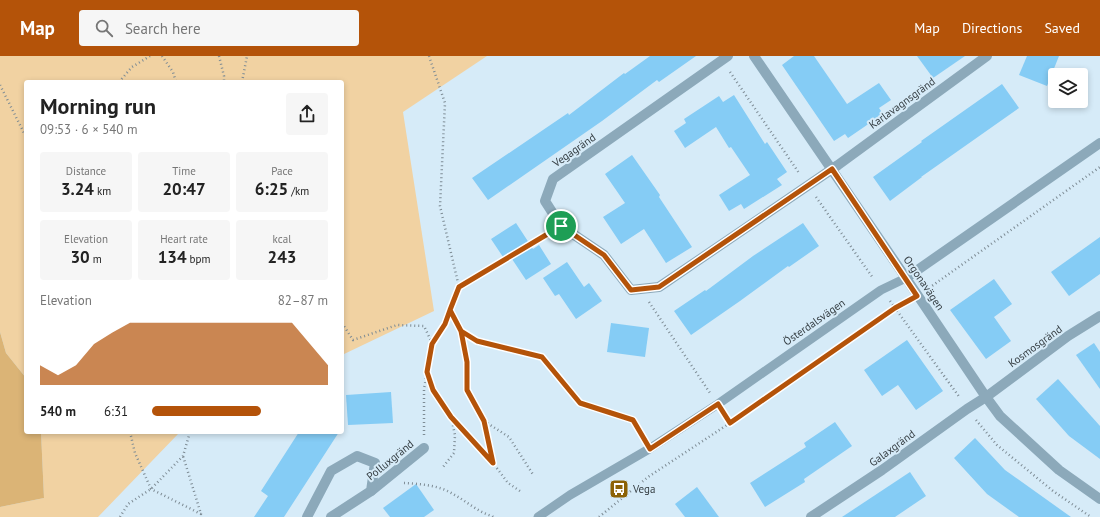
<!DOCTYPE html>
<html lang="en">
<head>
<meta charset="utf-8">
<style>
  body { margin:0; font-family:"PT Sans",sans-serif; background:#f6f6f6; color:#222; height:100vh; display:flex; flex-direction:column; font-size:15px; white-space:nowrap }
  * { box-sizing:border-box; margin:0 }
  p { font-size:13px; color:#767676 }
  .icon { flex:none; width:22px; height:22px; fill:none; stroke:currentColor; stroke-width:2; stroke-linecap:round; stroke-linejoin:round }
  .map { position:relative; flex:1; overflow:hidden }
  .details { position:absolute; left:24px; top:24px; width:320px; height:354px; display:flex; flex-direction:column; background:#fff; border-radius:4px; box-shadow:0 2px 6px #0003 }
  .details>* { flex:none }
  .fabs { position:absolute; left:1048px; top:12px; display:grid; gap:8px }
  .fabs a { display:grid; place-items:center; width:40px; height:40px; border-radius:4px; background:#fff; box-shadow:0 2px 6px #0003; font-size:20px }
  .pin { position:absolute; display:grid; place-items:center; width:34px; height:34px; color:#fff; margin:-17px; border:2px solid #fff; border-radius:50%; box-shadow:0 1px 4px #0007 }
  .round { display:grid; place-items:center; flex:none; width:42px; height:42px; border-radius:4px; background:#f6f6f6 }
  .overview { display:flex; align-items:center; justify-content:space-between; height:68px; padding:0 16px }
  h1 { font-size:22px; font-weight:800; line-height:30px }
  .figures { display:grid; grid-template-columns:repeat(3,1fr); gap:6px; height:68px; padding:4px 16px }
  .figures div { display:grid; align-content:center; border-radius:4px; background:#f6f6f6; text-align:center }
  .figures b { font-size:17px; font-weight:800 }
  .figures small { font-size:11px; font-weight:400 }
  .figures p { font-size:11px }
  .chart { height:112px; padding:8px 16px }
  .chart p { display:flex; justify-content:space-between }
  .chart svg { width:100%; height:72px; margin-top:4px; fill:#b45309; opacity:.7 }
  ul { padding:0 16px; list-style:none; font-size:13px }
  li { display:grid; grid-template-columns:64px 48px 1fr; align-items:center; height:30px }
  li i { height:10px; border-radius:5px; background:#b45309 }
  header { display:flex; align-items:center; gap:24px; box-sizing:border-box; height:56px; padding:0 20px; background:#b45309; color:#fff }
  header strong { font-size:19px }
  nav { display:flex; gap:22px; margin-inline-start:auto; font-size:14px }
  .search { width:280px; height:36px; background:#f6f6f6; display:flex; align-items:center; gap:10px; box-sizing:border-box; padding:0 14px; border-radius:4px; color:#767676; font-size:15px }
  .map>svg:first-child { display:block }
  .green { fill:#f1d2a2 }
  .water { fill:#dbb476 }
  .building { fill:#85ccf5 }
  .lines { fill:none; stroke-linecap:round; stroke-linejoin:round }
  .path { stroke:#7e8c95; stroke-width:2.5; stroke-dasharray:1 3; stroke-linecap:butt }
  .service { stroke:#8ca9ba; stroke-width:9 }
  .minor { stroke:#8ca9ba; stroke-width:10 }
  .route-casing { stroke:#fff; stroke-width:8 }
  .route { stroke:#b45309; stroke-width:5 }
  .labels { text-anchor:middle; stroke-width:4; stroke-linejoin:round; paint-order:stroke }
  .street-label { font-size:11px; fill:#353e43; stroke:#d6ebf8 }
  .poi-label { font-size:11px; fill:#353e43; stroke:#d6ebf8; text-anchor:start }
</style>
</head>
<body>
<header>
<strong>Map</strong>
<div class="search"><svg class="icon" aria-label="search" viewBox="0 0 24 24"><circle cx="10" cy="10" r="6"/><path d="M15 15l6 6"/></svg>Search here</div>
<nav><a>Map</a><a>Directions</a><a>Saved</a></nav>
</header>
<div class="map">
<svg width="1100" height="461" viewBox="0 0 1100 461">
  <rect width="100%" height="100%" fill="#d6ebf8"/>
  <g class="green">
    <polygon points="0,0 487,0 403,56 434,255 342,299 342,26 26,26 26,322 6,297 0,276"/>
    <polygon points="41,376 183,376 178,378 98,461 0,461 0,451 44,442"/>
  </g>
  <polygon class="water" points="0,276 6,297 26,322 26,376 41,376 44,442 0,451"/>
  <g class="building">
    <polygon points="650,0 696,0 659,26 657,24 602,65 488,144 472,122 568,57 569,59 624,17 625,18"/>
    <polygon points="794,0 814,0 847,48 879,27 891,44 879,52 883,58 848,82 845,78 834,85 782,9"/>
    <polygon points="917,0 965,0 933,22"/>
    <polygon points="1027,0 1059,0 1047,30 1019,19"/>
    <polygon points="1002,28 1019,52 921,121 922,121 890,145 873,121 922,86 921,85"/>
    <polygon points="734,39 765,88 767,86 787,116 777,123 782,129 744,153 741,148 729,155 719,139 750,119 731,91 729,92 716,71 685,92 674,75 686,67 684,63 719,40 723,46"/>
    <polygon points="632,99 660,139 659,141 692,191 666,207 644,173 621,188 603,161 625,147 605,118"/>
    <polygon points="516,167 533,193 539,189 551,208 526,224 508,197 503,201 491,183"/>
    <polygon points="803,167 819,190 789,211 788,210 740,245 691,279 674,255 705,234 706,235 753,200"/>
    <polygon points="1100,181 1100,218 1069,240 1051,216"/>
    <polygon points="567,206 584,231 589,227 602,245 576,263 559,238 555,240 543,222"/>
    <polygon points="994,223 1012,248 994,261 1011,285 986,303 950,254"/>
    <polygon points="611,267 649,272 645,301 607,296"/>
    <polygon points="907,284 943,335 916,354 898,329 882,340 864,314"/>
    <polygon points="1094,287 1100,296 1100,333 1076,299"/>
    <polygon points="1058,323 1100,370 1100,403 1069,380 1036,343"/>
    <polygon points="391,336 393,367 348,369 346,339"/>
    <polygon points="835,366 852,390 804,423 805,426 765,451 750,427 806,391 804,387"/>
    <polygon points="299,376 339,376 284,461 254,461 268,440 261,435"/>
    <polygon points="975,382 1005,414 1071,461 1019,461 987,438 954,402"/>
    <polygon points="910,416 926,440 895,461 842,461"/>
    <polygon points="416,428 434,454 424,461 390,461 383,452"/>
    <polygon points="697,431 719,461 685,461 675,448"/>
  </g>
  <g class="lines">
    <g class="path">
      <polyline points="162,0 173,16 176,26"/>
      <polyline points="219,0 224,20 224,26"/>
      <polyline points="429,0 445,47 440,150 459,231"/>
      <polyline points="730,16 799,117"/>
      <polyline points="119,26 132,11 150,0"/>
      <polyline points="242,26 247,0"/>
      <polyline points="0,29 26,81"/>
      <polyline points="816,141 873,222"/>
      <polyline points="929,232 1100,111"/>
      <polyline points="890,245 960,342"/>
      <polyline points="649,246 710,337"/>
      <polyline points="451,254 461,275"/>
      <polyline points="342,267 353,284 397,269 424,270 432,287"/>
      <polyline points="427,316 433,334 451,361 455,379 454,397 443,411"/>
      <polyline points="725,359 730,367"/>
      <polyline points="452,361 493,407 508,427 520,435"/>
      <polyline points="976,364 997,389 1053,435 1091,461"/>
      <polyline points="484,365 509,381 534,420"/>
      <polyline points="130,376 135,397 151,433 201,458 183,400"/>
      <polyline points="424,379 424,333 432,288 445,268 459,231 549,178"/>
      <polyline points="493,407 483,365 467,333 467,306 461,275 477,285 542,301 580,347 633,364 642,381"/>
      <path d="M404,427C420,428 439,429 453,438C466,445 478,456 492,460L493,461"/>
      <polyline points="619,427 628,437"/>
      <polyline points="120,461 128,448 151,433 183,400 190,376"/>
      <polyline points="599,461 648,421 730,367 895,252 906,246"/>
    </g>
    <polyline class="service" points="538,461 570,439 649,393 718,348 881,234 906,222"/>
    <g class="minor">
      <polyline points="728,0 553,123 545,145 561,170 604,199 631,234 659,231 838,109 987,0"/>
      <polyline points="754,0 906,222 986,341 1000,360 1059,414 1100,443"/>
      <polyline points="906,222 1100,87"/>
      <polyline points="371,435 424,392"/>
      <polyline points="307,461 331,415 357,400 375,407 371,435 331,461"/>
      <polyline points="811,461 882,414 967,353 986,341 1068,280 1100,260"/>
    </g>
  </g>
  <g class="lines">
    <defs>
      <polyline id="route" points="561,170 459,231 450,254 461,275 467,306 467,334 484,365 493,407 451,361 433,334 427,316 432,288 445,268 450,254 461,275 477,285 542,301 580,347 633,364 650,393 718,348 730,367 895,252 917,240 832,113 659,231 631,234 604,199 561,170"/>
    </defs>
    <use href="#route" class="route-casing"/>
    <use href="#route" class="route"/>
  </g>
  <defs>
    <symbol id="bus-square" viewBox="-11 -11 22 22"><rect x="-9" y="-9" width="18" height="18" rx="4" fill="#8c6205" stroke="#d6ebf8"/><path d="M-5-6H5V4H4V6H2V4H-2V6H-4V4H-5ZM-3.5-4V0h7V-4ZM-3.5 1.2v1.5H-2V1.2ZM2 1.2v1.5H3.5V1.2Z" fill="#fff"/></symbol>
  </defs>
  <g fill-rule="evenodd">
    <use href="#bus-square" x="608" y="422" width="22" height="22"/>
  </g>
  <g class="labels">
    <g class="street-label">
      <text transform="translate(902 47) rotate(-36)" y="4">Karlavagnsgränd</text>
      <text transform="translate(574 94) rotate(-35)" y="4">Vegagränd</text>
      <text transform="translate(924 227) rotate(56)" y="4">Orgonavägen</text>
      <text transform="translate(814 266) rotate(-35)" y="4">Österdalsvägen</text>
      <text transform="translate(1035 290) rotate(-36)" y="4">Kosmosgränd</text>
      <text transform="translate(892 392) rotate(-36)" y="4">Galaxgränd</text>
      <text transform="translate(390 404) rotate(-39)" y="4">Polluxgränd</text>
    </g>
    <g class="poi-label">
      <text x="633" y="437">Vega</text>
    </g>
  </g>
</svg>
<div class="fabs">
<a><svg class="icon" aria-label="layers" viewBox="0 0 24 24"><path d="M12 4l9 5-9 5-9-5zM3 14l9 5 9-5"/></svg></a>
</div>
<div class="pin" style="left:561px;top:170px;background:#1e9e55"><svg class="icon" aria-label="arrive" viewBox="0 0 24 24"><path d="M6 21V4h12l-3 4 3 4H6"/></svg></div>
<section class="details">
<div class="overview"><div><h1>Morning run</h1><p>09:53 · 6 × 540 m</p></div><a class="round"><svg class="icon" aria-label="share" viewBox="0 0 24 24"><path d="M12 15V3M7 8l5-5 5 5M5 13v7h14v-7"/></svg></a></div>
<div class="figures">
<div><p>Distance</p><b>3.24<small> km</small></b></div>
<div><p>Time</p><b>20:47</b></div>
<div><p>Pace</p><b>6:25<small> /km</small></b></div>
</div>
<div class="figures">
<div><p>Elevation</p><b>30<small> m</small></b></div>
<div><p>Heart rate</p><b>134<small> bpm</small></b></div>
<div><p>kcal</p><b>243</b></div>
</div>
<div class="chart"><p><span>Elevation</span>82–87 m</p>
<svg viewBox="0 0 160 44" preserveAspectRatio="none"><path d="M0 44V32L10 38L20 32L30 19L40 12L50 6L60 6L70 6L80 6L90 6L100 6L110 6L120 6L130 6L140 6L150 19L160 32V44z"/></svg>
</div>
<ul>
<li><b>540 m</b>6:31<i style="width:62%"></i></li>
</ul>
</section>
</div>
</body>
</html>
